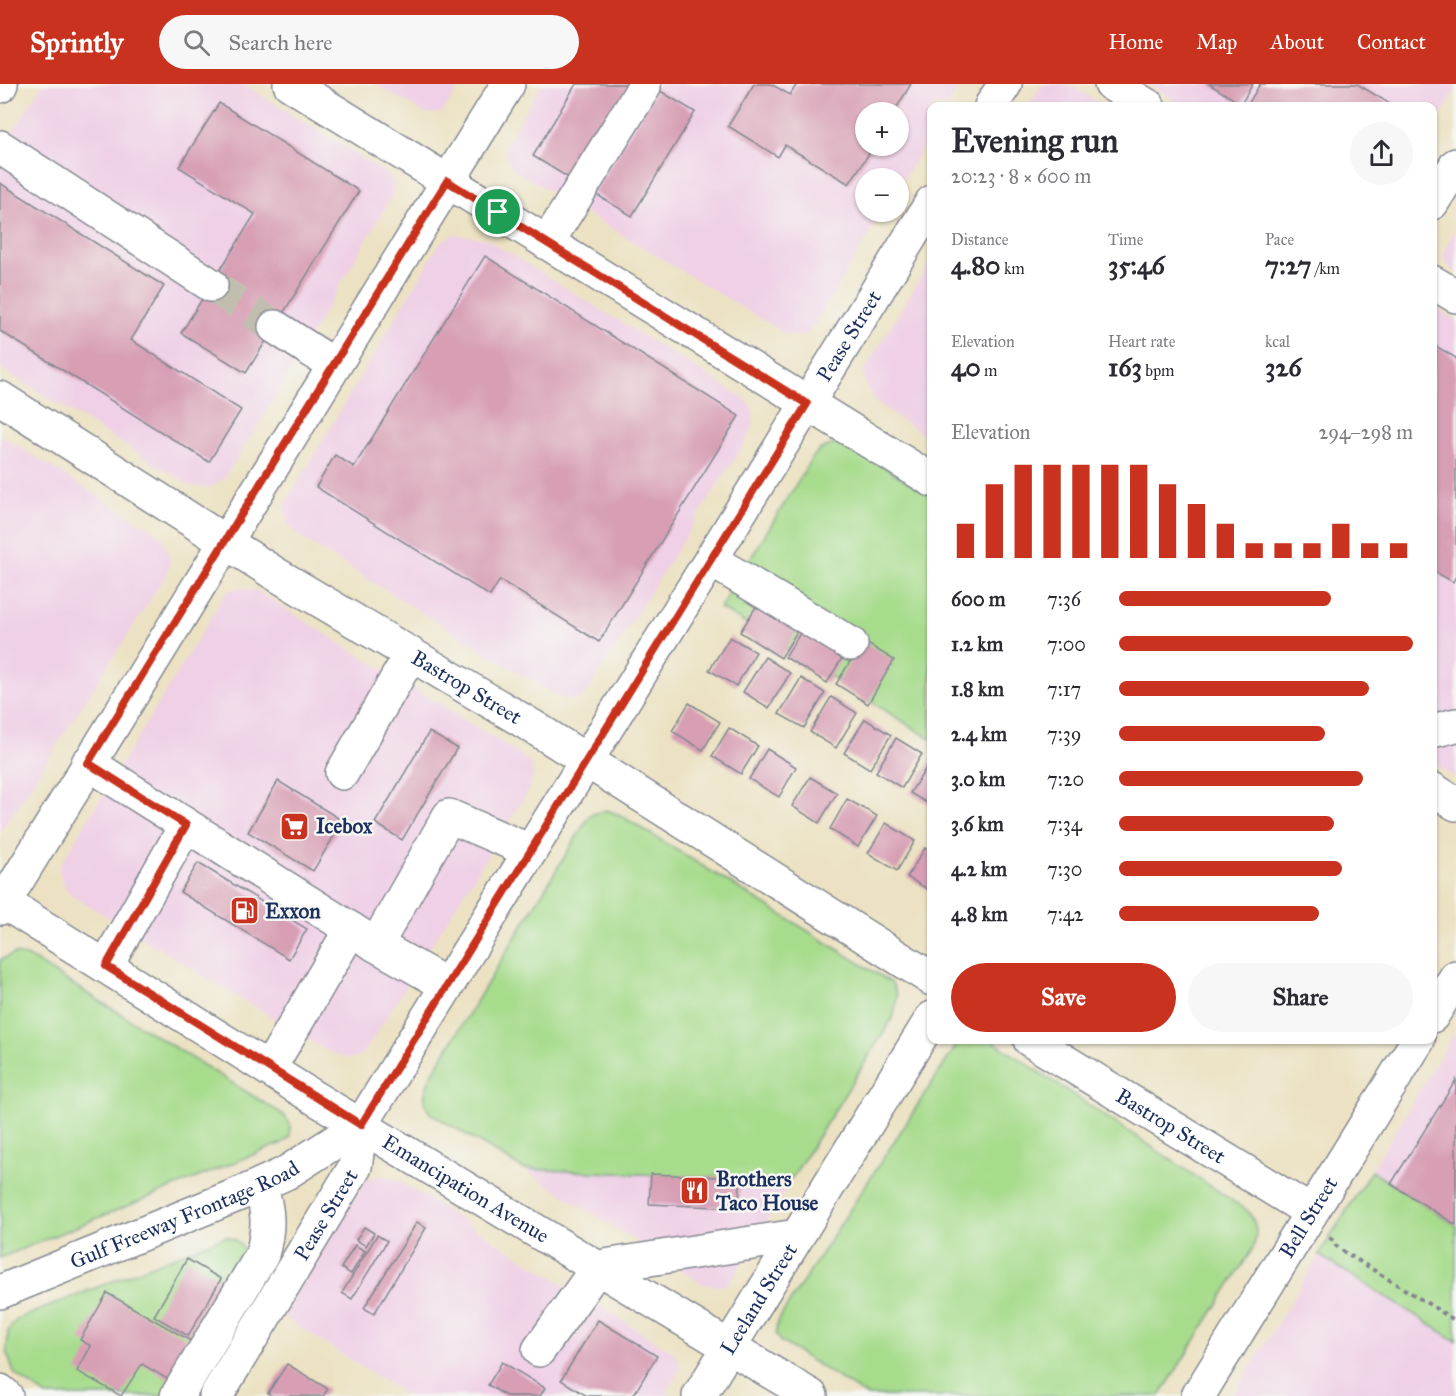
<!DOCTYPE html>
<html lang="en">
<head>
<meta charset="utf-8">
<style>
  body { margin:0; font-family:"IM FELL Great Primer",serif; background:#f7f7f7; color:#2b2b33; height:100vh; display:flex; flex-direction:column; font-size:22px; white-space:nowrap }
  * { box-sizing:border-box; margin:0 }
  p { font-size:20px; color:#7c7c81 }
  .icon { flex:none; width:33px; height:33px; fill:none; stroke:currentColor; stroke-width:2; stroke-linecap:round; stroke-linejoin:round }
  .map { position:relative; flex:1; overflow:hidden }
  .drawer { position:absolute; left:927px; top:18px; width:510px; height:942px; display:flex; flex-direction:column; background:#fff; border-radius:12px; box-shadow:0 2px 4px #0004 }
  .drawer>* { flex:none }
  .controls { position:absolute; left:855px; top:18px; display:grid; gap:12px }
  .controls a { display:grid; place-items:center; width:54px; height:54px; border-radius:50%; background:#fff; box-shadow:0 2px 4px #0004; font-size:30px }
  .pin { position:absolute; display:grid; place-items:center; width:51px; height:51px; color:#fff; margin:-26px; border:3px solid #fff; border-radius:50%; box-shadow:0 2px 6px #0007 }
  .round { display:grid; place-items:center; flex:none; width:63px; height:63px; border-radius:32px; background:#f7f7f7 }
  .overview { display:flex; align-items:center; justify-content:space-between; height:102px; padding:0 24px }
  h1 { font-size:33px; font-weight:700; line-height:45px }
  .stats { display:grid; grid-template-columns:repeat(3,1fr); gap:9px; height:102px; padding:6px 24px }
  .stats div { display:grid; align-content:center }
  .stats b { font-size:26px; font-weight:700 }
  .stats small { font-size:16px; font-weight:400 }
  .stats p { font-size:16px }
  .chart { height:168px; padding:12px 24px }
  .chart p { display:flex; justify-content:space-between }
  .chart svg { width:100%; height:108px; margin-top:6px; stroke:#c8321e; stroke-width:6 }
  .cta { display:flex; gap:12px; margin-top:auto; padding:12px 24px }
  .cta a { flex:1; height:69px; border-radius:36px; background:#c8321e; color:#fff; font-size:24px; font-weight:700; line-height:69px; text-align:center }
  .cta a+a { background:#f7f7f7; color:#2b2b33 }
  ul { padding:0 24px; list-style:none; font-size:20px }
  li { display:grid; grid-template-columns:96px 72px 1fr; align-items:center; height:45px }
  li i { height:15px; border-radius:8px; background:#c8321e }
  header { display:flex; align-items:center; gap:36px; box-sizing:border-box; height:84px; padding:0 30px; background:#c8321e; color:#fff }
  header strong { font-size:28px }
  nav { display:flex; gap:33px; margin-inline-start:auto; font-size:21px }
  .search { width:420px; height:54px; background:#f7f7f7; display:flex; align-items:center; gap:15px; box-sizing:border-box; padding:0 21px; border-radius:33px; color:#7c7c81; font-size:22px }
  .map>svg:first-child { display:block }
  .built { fill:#efd0e6; fill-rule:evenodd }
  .green { fill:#a7dc8d; stroke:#618676; stroke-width:1.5 }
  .building { fill:#d79eb4 }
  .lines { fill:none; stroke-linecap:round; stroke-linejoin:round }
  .minor-tunnel { stroke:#c2beaf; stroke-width:33; stroke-dasharray:33 16; stroke-linecap:butt }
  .minor-casing { stroke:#848890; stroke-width:36 }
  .major-casing { stroke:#848890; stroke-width:36 }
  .highway-casing { stroke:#848890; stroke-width:36 }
  .path { stroke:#848890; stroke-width:4; stroke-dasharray:4.5 4.5; stroke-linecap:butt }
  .minor { stroke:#fff; stroke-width:33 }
  .major { stroke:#fff; stroke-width:33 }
  .highway { stroke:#fff; stroke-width:33 }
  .route-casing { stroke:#fff; stroke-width:12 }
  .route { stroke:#c8321e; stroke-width:8 }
  .labels { text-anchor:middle; stroke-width:5; stroke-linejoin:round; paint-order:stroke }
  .street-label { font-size:21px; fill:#1b2f5e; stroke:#f6f6f2 }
  .poi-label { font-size:21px; font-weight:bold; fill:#1b2f5e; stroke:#f6f6f2; text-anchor:start }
</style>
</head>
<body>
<header>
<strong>Sprintly</strong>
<div class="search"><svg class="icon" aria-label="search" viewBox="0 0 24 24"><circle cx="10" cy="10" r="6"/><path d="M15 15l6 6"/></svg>Search here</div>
<nav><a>Home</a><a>Map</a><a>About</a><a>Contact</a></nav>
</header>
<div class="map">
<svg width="1456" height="1312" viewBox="0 0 1456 1312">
  <rect width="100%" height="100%" fill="#f6f6f2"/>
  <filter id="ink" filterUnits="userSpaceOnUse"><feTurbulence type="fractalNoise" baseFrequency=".0167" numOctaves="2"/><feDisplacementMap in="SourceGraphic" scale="12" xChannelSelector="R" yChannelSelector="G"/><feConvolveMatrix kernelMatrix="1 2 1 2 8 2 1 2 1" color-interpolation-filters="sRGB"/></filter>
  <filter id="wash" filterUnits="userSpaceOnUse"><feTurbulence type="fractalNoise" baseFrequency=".008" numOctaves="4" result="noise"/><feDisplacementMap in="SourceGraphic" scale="24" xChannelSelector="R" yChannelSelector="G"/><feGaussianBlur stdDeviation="1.35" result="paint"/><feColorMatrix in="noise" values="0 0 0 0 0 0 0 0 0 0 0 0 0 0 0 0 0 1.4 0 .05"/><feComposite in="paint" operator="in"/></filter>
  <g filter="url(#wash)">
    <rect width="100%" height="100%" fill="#ece2c3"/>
    <g class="built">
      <polygon points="43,0 243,0 390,92 394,100 392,112 261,337 224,394 210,404 191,402 0,284 0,68"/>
      <polygon points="375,0 461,0 442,29 426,30"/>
      <path d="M542,0H961L948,22H932L931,49L899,103L898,94H866V128H883L812,244L805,251L796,252L786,250L513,85L507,75L505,61ZM866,28H898V62H866Z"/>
      <polygon points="1043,0 1068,0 1105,22 1027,22"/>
      <polygon points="1149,0 1456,0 1456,5 1433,47 1432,22 1183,22"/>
      <polygon points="1456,144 1456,189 1446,179 1443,169"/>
      <polygon points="453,150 486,155 747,316 753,327 753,342 749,352 589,605 581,614 568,616 557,612 298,452 288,440 286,431 285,420 440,159"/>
      <polygon points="931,176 931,356 878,320 869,308 863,289"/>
      <polygon points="1432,221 1456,236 1456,694 1432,679"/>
      <polygon points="0,351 163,453 170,478 165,493 0,749"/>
      <polygon points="239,504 255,506 524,673 532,683 533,693 528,707 364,969 356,974 345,974 327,967 70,810 63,801 60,790 59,783 227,507"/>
      <polygon points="1456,946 1456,1312 1233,1312 1371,1087"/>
      <polygon points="523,1085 777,1096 792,1094 735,1191 725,1201 713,1202 703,1200"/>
      <polygon points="378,1092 397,1096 673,1268 678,1275 680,1285 666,1312 408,1312 282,1232 366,1096"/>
    </g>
    <g class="green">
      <polygon points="834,360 847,360 931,412 931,655 720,524 813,373 821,365"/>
      <path d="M606,726L620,731L892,899L897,912L894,932L792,1094L777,1096L523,1085L430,1029C420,1015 426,1004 432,990L590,731Z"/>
      <polygon points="14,870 27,872 284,1031 290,1040 290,1053 282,1059 0,1174 0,876"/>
      <path d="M960,956H991L1248,1127C1257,1140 1258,1149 1253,1164L1160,1312H867L780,1257L776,1250L777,1238Z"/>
      <polygon points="1371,1087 1456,1141 1456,1257 1319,1171"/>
      <path d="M226,1152C239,1156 244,1163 246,1176L167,1312H46L14,1289L7,1269L8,1247L17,1235Z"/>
    </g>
    <g id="blocks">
      <g class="building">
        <polygon points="576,0 630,0 572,96 533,72"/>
        <polygon points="754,0 771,0 790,11 797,0 911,0 894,28 866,28 866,62 874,62 849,100 785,61 778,73 728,42"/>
        <polygon points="1209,0 1253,0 1241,20"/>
        <polygon points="1260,0 1357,0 1394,22 1247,22"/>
        <polygon points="657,5 695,28 632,132 594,109"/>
        <polygon points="219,19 359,107 246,289 181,249 255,130 179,83"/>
        <polygon points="0,99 164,202 131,256 241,326 209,378 0,247"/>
        <polygon points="485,172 739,332 599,558 500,496 490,512 316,403 335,371 354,383"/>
        <polygon points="1432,260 1456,274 1456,492 1453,498 1432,486"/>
        <polygon points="759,518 799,544 781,574 740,548"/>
        <polygon points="804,543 845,569 827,599 785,573"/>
        <polygon points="730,553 756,568 736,602 709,586"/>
        <polygon points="863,557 894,576 868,620 836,600"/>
        <polygon points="765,573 790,589 769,624 743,608"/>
        <polygon points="801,594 825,609 804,644 779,630"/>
        <polygon points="831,613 857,629 836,664 810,648"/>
        <polygon points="689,619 720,638 703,666 672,647"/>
        <polygon points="865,635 891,651 870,685 844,669"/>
        <polygon points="729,644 758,662 741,690 712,672"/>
        <polygon points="429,648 457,664 402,756 375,739"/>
        <polygon points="896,654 922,670 902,704 876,688"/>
        <polygon points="767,665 796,683 779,713 749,695"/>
        <polygon points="932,675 932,722 910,709"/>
        <polygon points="810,693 837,709 819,739 792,722"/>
        <polygon points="278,697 343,737 313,787 248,748"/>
        <polygon points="847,715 877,732 858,763 830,745"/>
        <polygon points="886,739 915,757 897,787 868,769"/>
        <polygon points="925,764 932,768 932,808 907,793"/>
        <polygon points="198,779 307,845 289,875 180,808"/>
        <polygon points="1456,996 1456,1141 1391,1100"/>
        <polygon points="651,1090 740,1094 739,1124 649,1120"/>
        <polygon points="417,1138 426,1144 374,1230 364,1224"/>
        <polygon points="364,1143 374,1149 366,1162 356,1156"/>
        <polygon points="377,1151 387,1157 352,1215 342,1209"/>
        <polygon points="355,1161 365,1167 351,1190 341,1184"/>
        <polygon points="187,1175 221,1195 188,1252 154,1232"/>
        <polygon points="107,1209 191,1257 169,1296 142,1280 121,1312 77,1287 91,1262 80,1256"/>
        <polygon points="598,1236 657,1272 633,1312 587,1312 561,1296"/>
        <polygon points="502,1278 545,1304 540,1312 506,1312 488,1301"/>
        <polygon points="287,1280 328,1305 323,1312 272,1312 268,1309"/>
      </g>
    </g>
  </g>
  <g filter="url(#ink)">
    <use href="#blocks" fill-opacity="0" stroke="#848890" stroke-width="1.5"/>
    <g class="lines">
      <polyline class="minor-tunnel" points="211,201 275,243"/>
      <defs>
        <g id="minor">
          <polyline points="290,0 932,396"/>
          <polyline points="1111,0 1148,22"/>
          <polyline points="0,2 1,0"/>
          <polyline points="991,22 1005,0"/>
          <polyline points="0,63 211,201"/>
          <polyline points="547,159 644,3"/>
          <polyline points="1432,198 1456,212"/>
          <polyline points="275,243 334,281"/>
          <path id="s1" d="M0,314L274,489L535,644L932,895"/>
          <polyline points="711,476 851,560"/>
          <polyline points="1432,647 1456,641"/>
          <polyline points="88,679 376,861"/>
          <polyline points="342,689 411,570"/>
          <polyline points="1432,705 1456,720"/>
          <polyline points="4,818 508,0"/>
          <polyline points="106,882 186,741"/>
          <polyline points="447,901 376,861 449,732 530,767"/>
          <polyline points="1432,932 1456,893"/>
          <path id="s2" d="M1030,956L1311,1128"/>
          <polyline points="269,985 351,845"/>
          <polyline points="539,1266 598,1183 797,1152"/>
          <polyline points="0,1307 6,1312"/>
          <path d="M177,1312L262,1171C269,1145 269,1127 260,1101"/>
          <path id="s3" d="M216,1312L355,1083L361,1041L932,118"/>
          <path id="s4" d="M1198,1312L1418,956"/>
        </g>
        <g id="major">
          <polyline points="1432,119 1456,81"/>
          <path id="s5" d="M0,816L313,1013L811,1312"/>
          <path id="s6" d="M0,1208L249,1106L286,1089L361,1041"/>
          <path id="s7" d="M699,1312L932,934"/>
        </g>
        <polyline id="highway" points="0,824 4,818"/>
      </defs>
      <use href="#minor" class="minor-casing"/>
      <use href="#major" class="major-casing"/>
      <use href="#highway" class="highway-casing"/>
      <polyline class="path" points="1330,1153 1338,1164 1456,1237"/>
      <use href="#minor" class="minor"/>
      <use href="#major" class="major"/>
      <use href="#highway" class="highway"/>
    </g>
  </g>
  <g class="lines" filter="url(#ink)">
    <defs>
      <polygon id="route" points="447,97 807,320 361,1041 106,882 186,741 88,679"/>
    </defs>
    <use href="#route" class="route-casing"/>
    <use href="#route" class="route"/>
  </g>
  <defs>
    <symbol id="supermarket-square" viewBox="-11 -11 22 22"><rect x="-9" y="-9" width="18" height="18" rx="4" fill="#c8321e" stroke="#f6f6f2"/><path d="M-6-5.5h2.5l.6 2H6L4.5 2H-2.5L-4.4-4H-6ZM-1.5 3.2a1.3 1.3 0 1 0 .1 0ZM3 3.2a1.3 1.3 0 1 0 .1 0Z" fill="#fff"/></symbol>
    <symbol id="fuel-square" viewBox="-11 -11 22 22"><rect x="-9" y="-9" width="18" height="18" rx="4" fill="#c8321e" stroke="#f6f6f2"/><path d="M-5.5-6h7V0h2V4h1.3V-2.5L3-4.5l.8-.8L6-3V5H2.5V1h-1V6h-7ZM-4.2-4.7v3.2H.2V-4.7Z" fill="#fff"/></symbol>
    <symbol id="restaurant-square" viewBox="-11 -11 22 22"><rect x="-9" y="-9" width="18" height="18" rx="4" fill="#c8321e" stroke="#f6f6f2"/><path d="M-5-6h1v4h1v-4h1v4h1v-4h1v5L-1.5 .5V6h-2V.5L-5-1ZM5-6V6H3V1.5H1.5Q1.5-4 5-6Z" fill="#fff"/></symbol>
  </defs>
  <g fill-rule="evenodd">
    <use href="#supermarket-square" x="278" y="726" width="33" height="33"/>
    <use href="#fuel-square" x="228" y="810" width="33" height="33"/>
    <use href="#restaurant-square" x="678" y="1090" width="33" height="33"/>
  </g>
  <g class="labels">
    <g class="street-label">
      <text dy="7" stroke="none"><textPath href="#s3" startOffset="1238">Pease Street</textPath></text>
      <text dy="7" stroke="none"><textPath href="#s1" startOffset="549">Bastrop Street</textPath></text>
      <text dy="7" stroke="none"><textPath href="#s2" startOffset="165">Bastrop Street</textPath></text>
      <text dy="7" stroke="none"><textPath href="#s5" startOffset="548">Emancipation Avenue</textPath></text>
      <text dy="7" stroke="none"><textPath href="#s6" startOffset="200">Gulf Freeway Frontage Road</textPath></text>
      <text dy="7" stroke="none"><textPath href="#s3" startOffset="212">Pease Street</textPath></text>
      <text dy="7" stroke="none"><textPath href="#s4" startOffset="210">Bell Street</textPath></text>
      <text dy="7" stroke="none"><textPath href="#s7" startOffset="114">Leeland Street</textPath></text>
    </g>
    <g class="poi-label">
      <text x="316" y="749">Icebox</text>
      <text x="265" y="834">Exxon</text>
      <text x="716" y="1102">Brothers<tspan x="716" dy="24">Taco House</tspan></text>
    </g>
  </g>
</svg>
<div class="controls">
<a>+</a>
<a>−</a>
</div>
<div class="pin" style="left:498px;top:128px;background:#1e9e55"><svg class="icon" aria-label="arrive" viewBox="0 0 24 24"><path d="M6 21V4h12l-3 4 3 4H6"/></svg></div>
<section class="drawer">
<div class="overview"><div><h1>Evening run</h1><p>20:23 · 8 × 600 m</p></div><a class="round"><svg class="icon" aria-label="share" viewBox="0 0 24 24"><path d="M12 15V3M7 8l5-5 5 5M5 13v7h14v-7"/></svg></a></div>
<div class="stats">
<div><p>Distance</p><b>4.80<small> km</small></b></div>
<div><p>Time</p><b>35:46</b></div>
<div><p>Pace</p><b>7:27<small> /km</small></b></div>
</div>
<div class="stats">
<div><p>Elevation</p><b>40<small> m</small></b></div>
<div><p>Heart rate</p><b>163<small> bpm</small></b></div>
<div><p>kcal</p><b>326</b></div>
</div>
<div class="chart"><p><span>Elevation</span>294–298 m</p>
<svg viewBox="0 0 160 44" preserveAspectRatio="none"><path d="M5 44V30M15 44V14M25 44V6M35 44V6M45 44V6M55 44V6M65 44V6M75 44V14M85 44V22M95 44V30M105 44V38M115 44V38M125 44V38M135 44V30M145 44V38M155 44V38"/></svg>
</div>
<ul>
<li><b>600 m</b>7:36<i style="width:72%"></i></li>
<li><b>1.2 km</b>7:00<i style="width:100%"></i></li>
<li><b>1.8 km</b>7:17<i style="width:85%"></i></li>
<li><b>2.4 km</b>7:39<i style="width:70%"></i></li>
<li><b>3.0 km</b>7:20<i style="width:83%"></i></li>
<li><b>3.6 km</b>7:34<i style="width:73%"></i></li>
<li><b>4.2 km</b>7:30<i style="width:76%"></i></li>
<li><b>4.8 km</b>7:42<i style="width:68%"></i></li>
</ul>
<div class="cta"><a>Save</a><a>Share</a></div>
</section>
</div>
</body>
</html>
